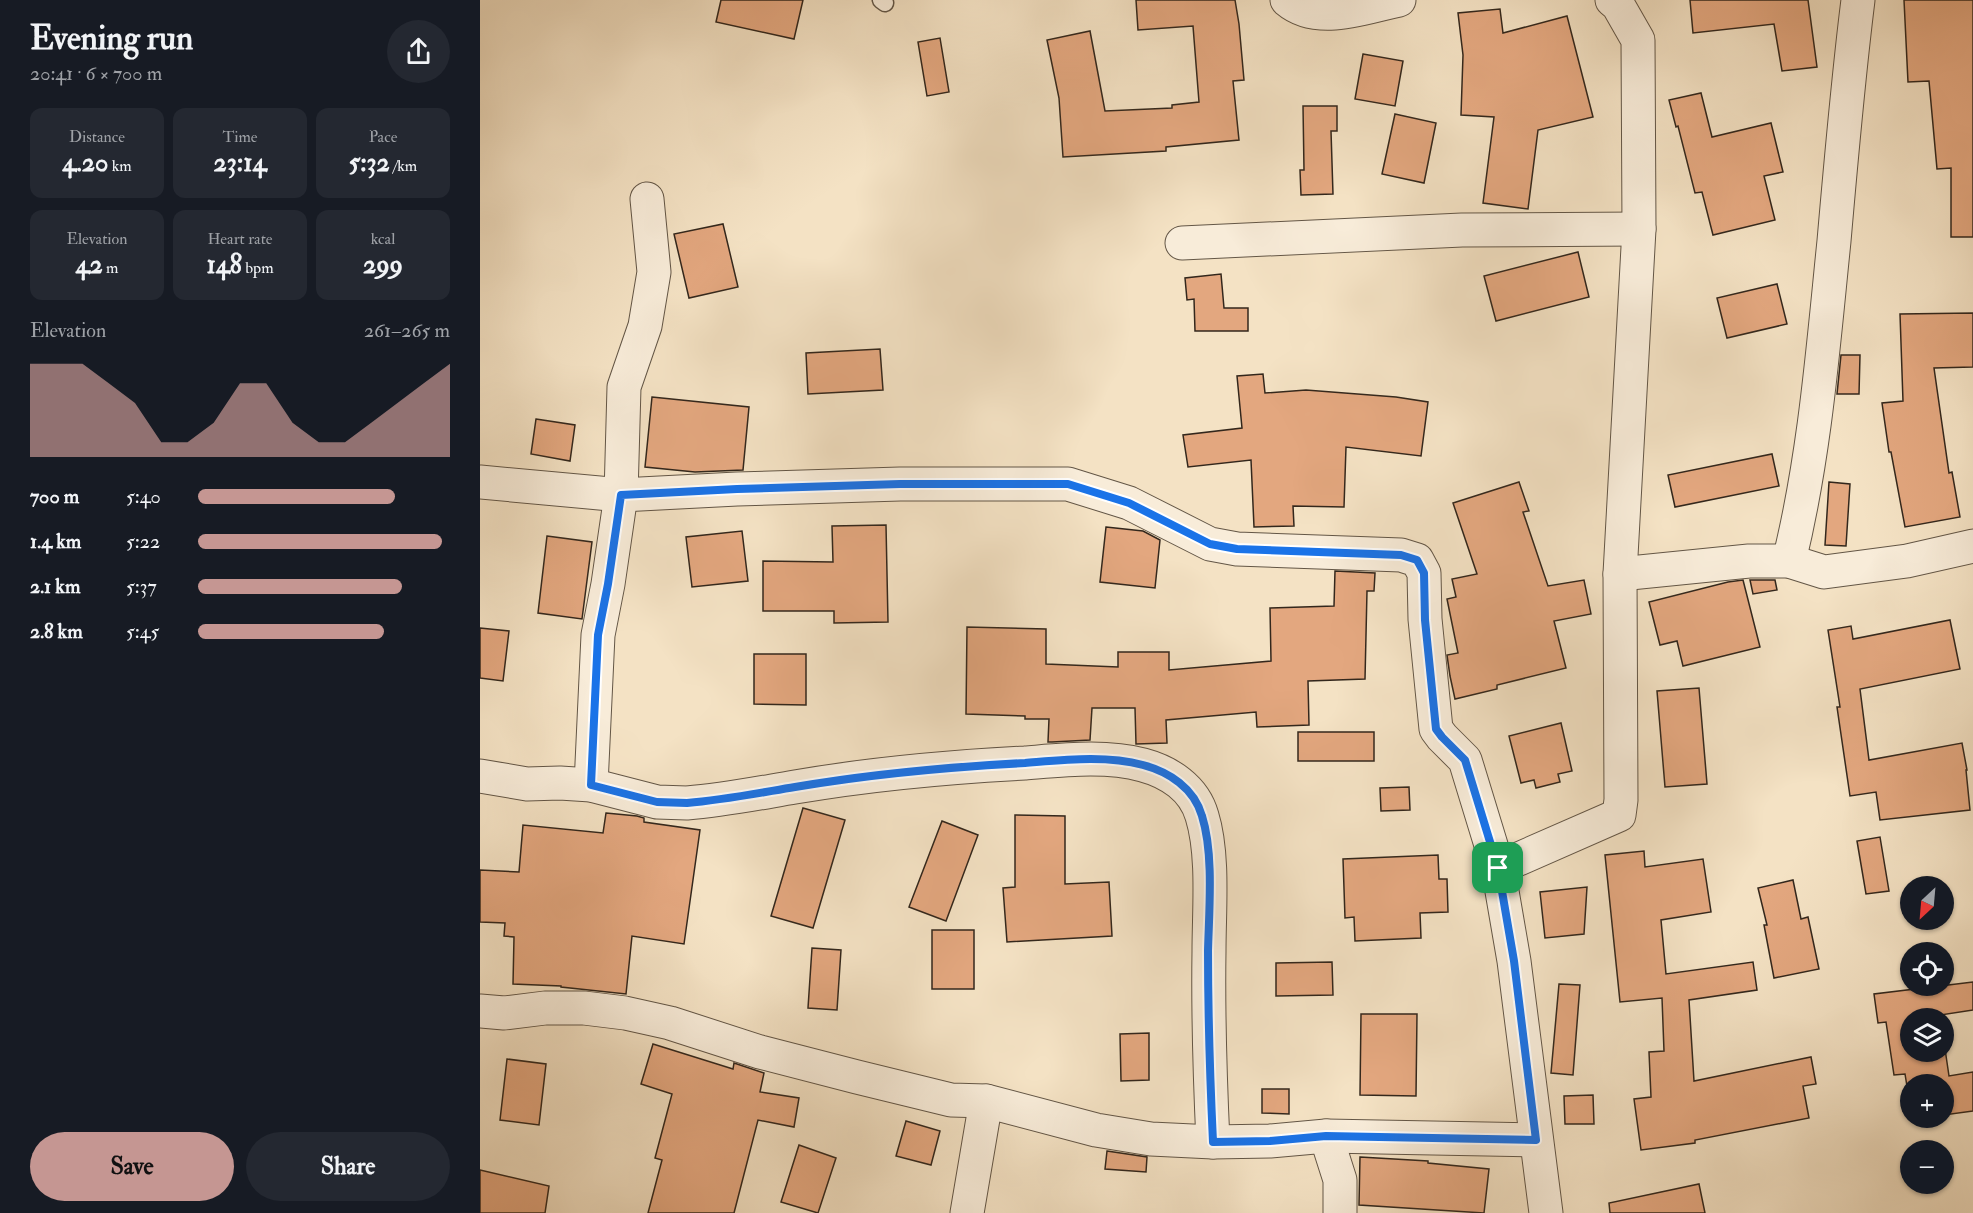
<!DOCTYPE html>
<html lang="en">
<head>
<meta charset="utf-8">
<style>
  body { margin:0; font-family:"IM FELL Double Pica",serif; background:#242831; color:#f1f3f6; height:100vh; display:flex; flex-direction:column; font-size:22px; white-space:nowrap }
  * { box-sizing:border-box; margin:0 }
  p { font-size:20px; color:#9ea1a6 }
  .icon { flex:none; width:33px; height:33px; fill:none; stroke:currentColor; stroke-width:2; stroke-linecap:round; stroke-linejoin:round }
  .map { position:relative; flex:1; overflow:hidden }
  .sheet { display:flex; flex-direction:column; background:#171b24; width:480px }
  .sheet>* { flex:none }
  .needle { width:39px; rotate:206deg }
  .buttons { position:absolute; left:1420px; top:876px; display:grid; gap:12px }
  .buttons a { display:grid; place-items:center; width:54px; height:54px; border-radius:50%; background:#171b24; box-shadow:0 2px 4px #0004; font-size:30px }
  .pin { position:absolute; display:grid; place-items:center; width:51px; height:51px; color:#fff; margin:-26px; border-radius:12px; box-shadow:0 3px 9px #0006 }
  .round { display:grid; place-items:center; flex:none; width:63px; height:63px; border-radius:32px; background:#242831 }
  .head { display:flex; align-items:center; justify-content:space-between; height:102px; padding:0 30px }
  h1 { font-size:33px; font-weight:800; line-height:45px }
  .metrics { display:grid; grid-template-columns:repeat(3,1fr); gap:9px; height:102px; padding:6px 30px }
  .metrics div { display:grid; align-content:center; border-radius:12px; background:#242831; text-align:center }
  .metrics b { font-size:26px; font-weight:800 }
  .metrics small { font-size:16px; font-weight:400 }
  .metrics p { font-size:16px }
  .chart { height:168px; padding:12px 30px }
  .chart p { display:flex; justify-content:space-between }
  .chart svg { width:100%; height:108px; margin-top:6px; fill:#c59692; opacity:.7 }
  .cta { display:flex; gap:12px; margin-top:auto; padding:12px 30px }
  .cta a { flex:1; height:69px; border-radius:36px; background:#c59692; color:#111; font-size:24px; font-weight:800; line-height:69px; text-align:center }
  .cta a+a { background:#242831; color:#f1f3f6 }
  ul { padding:0 30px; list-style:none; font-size:20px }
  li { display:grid; grid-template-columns:96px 72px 1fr; align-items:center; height:45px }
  li i { height:15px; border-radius:8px; background:#c59692 }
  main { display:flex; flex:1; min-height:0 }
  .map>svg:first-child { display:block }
  .building { fill:#e3a77f; stroke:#33271c; stroke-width:1.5 }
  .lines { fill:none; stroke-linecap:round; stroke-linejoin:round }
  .lane-casing { stroke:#635646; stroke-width:19 }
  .street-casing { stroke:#635646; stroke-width:35 }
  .lane { stroke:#f8ecd9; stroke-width:16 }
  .street { stroke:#f8ecd9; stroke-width:33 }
  .route-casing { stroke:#fff; stroke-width:12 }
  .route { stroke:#1a73e8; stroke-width:8 }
</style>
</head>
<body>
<main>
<section class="sheet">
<div class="head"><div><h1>Evening run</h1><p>20:41 · 6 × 700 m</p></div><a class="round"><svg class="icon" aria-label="share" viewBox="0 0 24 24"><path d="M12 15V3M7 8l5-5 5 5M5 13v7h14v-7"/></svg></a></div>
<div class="metrics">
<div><p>Distance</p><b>4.20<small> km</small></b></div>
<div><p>Time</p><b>23:14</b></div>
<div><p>Pace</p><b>5:32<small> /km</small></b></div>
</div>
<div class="metrics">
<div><p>Elevation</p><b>42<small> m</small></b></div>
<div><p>Heart rate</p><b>148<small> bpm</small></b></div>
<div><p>kcal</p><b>299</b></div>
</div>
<div class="chart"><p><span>Elevation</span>261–265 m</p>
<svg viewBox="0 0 160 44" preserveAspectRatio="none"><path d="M0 44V6L10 6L20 6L30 14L40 22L50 38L60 38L70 30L80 14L90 14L100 30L110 38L120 38L130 30L140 22L150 14L160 6V44z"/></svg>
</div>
<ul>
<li><b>700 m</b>5:40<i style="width:78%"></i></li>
<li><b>1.4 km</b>5:22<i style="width:97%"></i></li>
<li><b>2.1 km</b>5:37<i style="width:81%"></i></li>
<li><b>2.8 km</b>5:45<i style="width:74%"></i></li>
</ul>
<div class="cta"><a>Save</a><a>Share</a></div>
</section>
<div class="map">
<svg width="1493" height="1213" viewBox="0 0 1493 1213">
  <rect width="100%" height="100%" fill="#f4e2c4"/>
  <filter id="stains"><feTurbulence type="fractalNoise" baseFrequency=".00333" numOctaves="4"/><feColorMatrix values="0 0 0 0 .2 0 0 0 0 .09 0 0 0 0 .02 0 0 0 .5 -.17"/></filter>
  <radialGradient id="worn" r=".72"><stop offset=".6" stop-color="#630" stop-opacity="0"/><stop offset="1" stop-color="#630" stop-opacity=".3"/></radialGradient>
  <g class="building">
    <polygon points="241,0 323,0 314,39 236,22"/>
    <polygon points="656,0 755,0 759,24 764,80 753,81 759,140 686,147 686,151 583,157 579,98 567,40 610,31 625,111 692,108 692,105 719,102 713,26 658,30"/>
    <polygon points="1210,0 1328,0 1337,67 1302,71 1294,24 1213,33"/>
    <polygon points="1424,0 1493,0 1493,237 1471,237 1471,168 1457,169 1449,81 1428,82"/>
    <polygon points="1020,9 1023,33 1087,16 1113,117 1058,130 1048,209 1003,203 1014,117 981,115 983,55 978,13"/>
    <polygon points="460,38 469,92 447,96 438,42"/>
    <polygon points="883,54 923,61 915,106 875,99"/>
    <polygon points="1221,93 1232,137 1291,123 1303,172 1284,176 1295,220 1233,235 1222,192 1215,193 1198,126 1196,127 1189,100"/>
    <polygon points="823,106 857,106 857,131 851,131 853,194 821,195 820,170 824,170"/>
    <polygon points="915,114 956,123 944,183 902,174"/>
    <polygon points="243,224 258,287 209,298 194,234"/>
    <polygon points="1098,252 1109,297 1016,321 1004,276"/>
    <polygon points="741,274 744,308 768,308 768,331 715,331 714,299 707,300 705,278"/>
    <polygon points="1297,284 1307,324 1247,338 1237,298"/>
    <polygon points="1493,313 1493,367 1454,368 1469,473 1472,472 1480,517 1425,527 1411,452 1409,452 1402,403 1423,401 1420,314"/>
    <polygon points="400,349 403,390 328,394 326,353"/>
    <polygon points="1361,355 1380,355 1379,394 1357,394"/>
    <polygon points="783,374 785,393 826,390 916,397 948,402 941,456 866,447 864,507 813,506 814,526 774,527 771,460 708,467 703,435 762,428 757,376"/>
    <polygon points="172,397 269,407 263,470 215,472 165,467"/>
    <polygon points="56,419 95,425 90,461 51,454"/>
    <polygon points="1292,454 1299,486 1195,507 1188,475"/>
    <polygon points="1039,482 1049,511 1043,512 1068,586 1104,580 1111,614 1074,621 1086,668 1017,685 1017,689 975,699 970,676 967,655 978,653 967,599 976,597 972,579 997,574 973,503"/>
    <polygon points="1349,482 1370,484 1366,546 1345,545"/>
    <polygon points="406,525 408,622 354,623 354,611 283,611 283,561 353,562 352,526"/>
    <polygon points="626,527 663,531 680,540 675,588 620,582"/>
    <polygon points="262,531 268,581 212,587 206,537"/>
    <polygon points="67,536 112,542 102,619 58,613"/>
    <polygon points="855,571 895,573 894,591 887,591 885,679 828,681 829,725 777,727 776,712 686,720 687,743 656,744 655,708 612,708 610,740 572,742 568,742 569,719 545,719 545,716 486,714 487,627 566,629 566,664 638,667 638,652 689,652 689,670 791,661 790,608 854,606"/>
    <polygon points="1263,580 1280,647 1203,666 1197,641 1180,645 1169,602 1248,582"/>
    <polygon points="1270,580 1295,580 1297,590 1273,594"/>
    <polygon points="1470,620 1480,669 1380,689 1389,760 1482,743 1487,770 1486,770 1490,810 1400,820 1396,792 1370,796 1357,707 1360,707 1348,630 1371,626 1373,639"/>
    <polygon points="0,628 29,631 23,681 0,678"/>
    <polygon points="274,654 326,654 326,705 274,704"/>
    <polygon points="1219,688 1227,784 1185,787 1177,691"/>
    <polygon points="1081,723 1092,771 1078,774 1080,782 1056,788 1054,780 1041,783 1029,736"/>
    <rect x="818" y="732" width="76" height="29"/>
    <polygon points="929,787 930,810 901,811 900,788"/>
    <polygon points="323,808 365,820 333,928 291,916"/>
    <polygon points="126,813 157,816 164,818 164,822 220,830 204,944 152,936 146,994 81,987 81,986 33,984 34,937 24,936 25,923 0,922 0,870 39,872 43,825 123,833"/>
    <polygon points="535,815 585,816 585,884 629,882 632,936 527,942 523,888 535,887"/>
    <polygon points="462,821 498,835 466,921 429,907"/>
    <polygon points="1400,837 1409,891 1386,894 1377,841"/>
    <polygon points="1164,851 1165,867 1223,859 1231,912 1181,920 1186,974 1273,962 1277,990 1209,1000 1214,1081 1331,1057 1336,1084 1323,1086 1329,1118 1215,1140 1215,1143 1161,1150 1154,1099 1171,1097 1169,1052 1184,1051 1182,998 1140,1002 1125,855"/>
    <polygon points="958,855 959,879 967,879 968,912 940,913 941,938 875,941 874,917 865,918 863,859"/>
    <polygon points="1313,880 1321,919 1328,917 1339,969 1294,978 1284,925 1287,925 1278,888"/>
    <polygon points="1107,887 1104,934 1065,938 1060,892"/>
    <rect x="452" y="930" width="42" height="59"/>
    <polygon points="332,948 361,950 357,1010 328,1008"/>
    <polygon points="852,962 853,995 796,996 796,963"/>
    <polygon points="1493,982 1493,1010 1460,1015 1461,1018 1431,1018 1431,1052 1464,1052 1464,1042 1469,1076 1493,1072 1493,1111 1464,1115 1464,1084 1431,1084 1431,1111 1425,1074 1414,1075 1406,1022 1398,1023 1394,994"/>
    <polygon points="1079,984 1100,985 1093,1075 1071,1073"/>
    <polygon points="881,1014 937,1014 936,1096 880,1095"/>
    <polygon points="669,1033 669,1080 641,1081 640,1034"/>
    <polygon points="173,1044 253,1069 254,1063 284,1073 280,1092 319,1098 314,1127 278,1120 254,1213 168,1213 182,1160 175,1158 192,1094 161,1084"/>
    <polygon points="27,1059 66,1064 59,1125 20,1120"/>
    <polygon points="782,1089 809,1089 809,1114 782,1113"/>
    <polygon points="1113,1095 1114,1124 1085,1124 1084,1096"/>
    <polygon points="426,1121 460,1131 451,1165 416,1156"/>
    <polygon points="319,1145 356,1158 338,1213 301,1202"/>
    <polygon points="627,1151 667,1157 666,1172 625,1169"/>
    <polygon points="880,1157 948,1161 948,1163 1009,1169 1004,1213 879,1205"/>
    <polygon points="0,1170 69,1186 65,1213 0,1213"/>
    <polygon points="1219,1184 1225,1213 1130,1213 1129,1203"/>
  </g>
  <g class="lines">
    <defs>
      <polyline id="lane" points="401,0 405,3"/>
      <g id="street">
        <path d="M807,0C838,26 884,7 919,0"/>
        <polyline points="702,243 982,230 1159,229"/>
        <polyline points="0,482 141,495 257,489 420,484 588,484 649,503 730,544 757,549 921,555 937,560 944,573 945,619 956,729 962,737 985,760 1018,868 1034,961 1066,1213"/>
        <path d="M1309,561C1335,455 1343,348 1354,241C1361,160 1368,80 1378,0"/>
        <polyline points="1140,574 1269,561 1309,561 1344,572 1427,561 1493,546"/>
        <path d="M0,776L47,784L80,783L111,785L177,802L207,803C244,800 279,793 315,787C391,774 468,767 545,763C583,760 626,755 663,765C689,772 714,788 722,816C734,855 729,910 729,951C728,1015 730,1078 733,1142"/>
        <polyline points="111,785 118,635 128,584 141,495 144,387 165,326 174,272 167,199"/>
        <polyline points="1018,868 1139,815 1141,800 1140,574 1159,229 1158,40 1138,5 1132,0"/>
        <polyline points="0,1011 24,1013 65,1008 104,1008 145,1013 190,1023 280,1052 377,1077 471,1100 506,1101 616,1130 671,1139 733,1142 790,1141 846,1136 1056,1140"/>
        <polyline points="846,1136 860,1180 860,1213"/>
        <polyline points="487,1213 506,1101"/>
      </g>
    </defs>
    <use href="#lane" class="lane-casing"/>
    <use href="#street" class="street-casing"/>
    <use href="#lane" class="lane"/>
    <use href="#street" class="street"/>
  </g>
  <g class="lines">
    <defs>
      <path id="route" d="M420,484H588L649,503L730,544L757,549L921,555L937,560L944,573L945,620L956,729L962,737L985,760L1018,868L1034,961L1056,1140L846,1136L790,1141L733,1142C730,1078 728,1015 728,951C729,910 734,854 722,816C714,788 689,772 663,765C626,755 583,760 545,763C468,767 391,774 315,787C279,793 244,800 207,803L177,802L111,785L118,635L128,584L141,495L257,489Z"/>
    </defs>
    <use href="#route" class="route-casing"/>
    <use href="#route" class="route"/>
  </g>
  <rect width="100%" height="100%" filter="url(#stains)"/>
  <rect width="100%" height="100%" fill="url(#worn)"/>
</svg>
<div class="buttons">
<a><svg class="needle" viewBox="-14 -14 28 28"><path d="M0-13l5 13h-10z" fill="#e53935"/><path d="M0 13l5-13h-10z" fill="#9ea1a6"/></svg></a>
<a><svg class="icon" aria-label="locate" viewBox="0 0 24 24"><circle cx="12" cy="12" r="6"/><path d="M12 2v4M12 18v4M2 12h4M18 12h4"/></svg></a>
<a><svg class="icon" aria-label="layers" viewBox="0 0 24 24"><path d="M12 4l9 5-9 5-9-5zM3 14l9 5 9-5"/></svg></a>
<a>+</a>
<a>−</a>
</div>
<div class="pin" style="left:1018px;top:868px;background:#1e9e55"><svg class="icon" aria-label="arrive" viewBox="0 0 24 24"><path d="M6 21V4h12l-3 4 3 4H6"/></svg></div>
</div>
</main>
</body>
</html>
